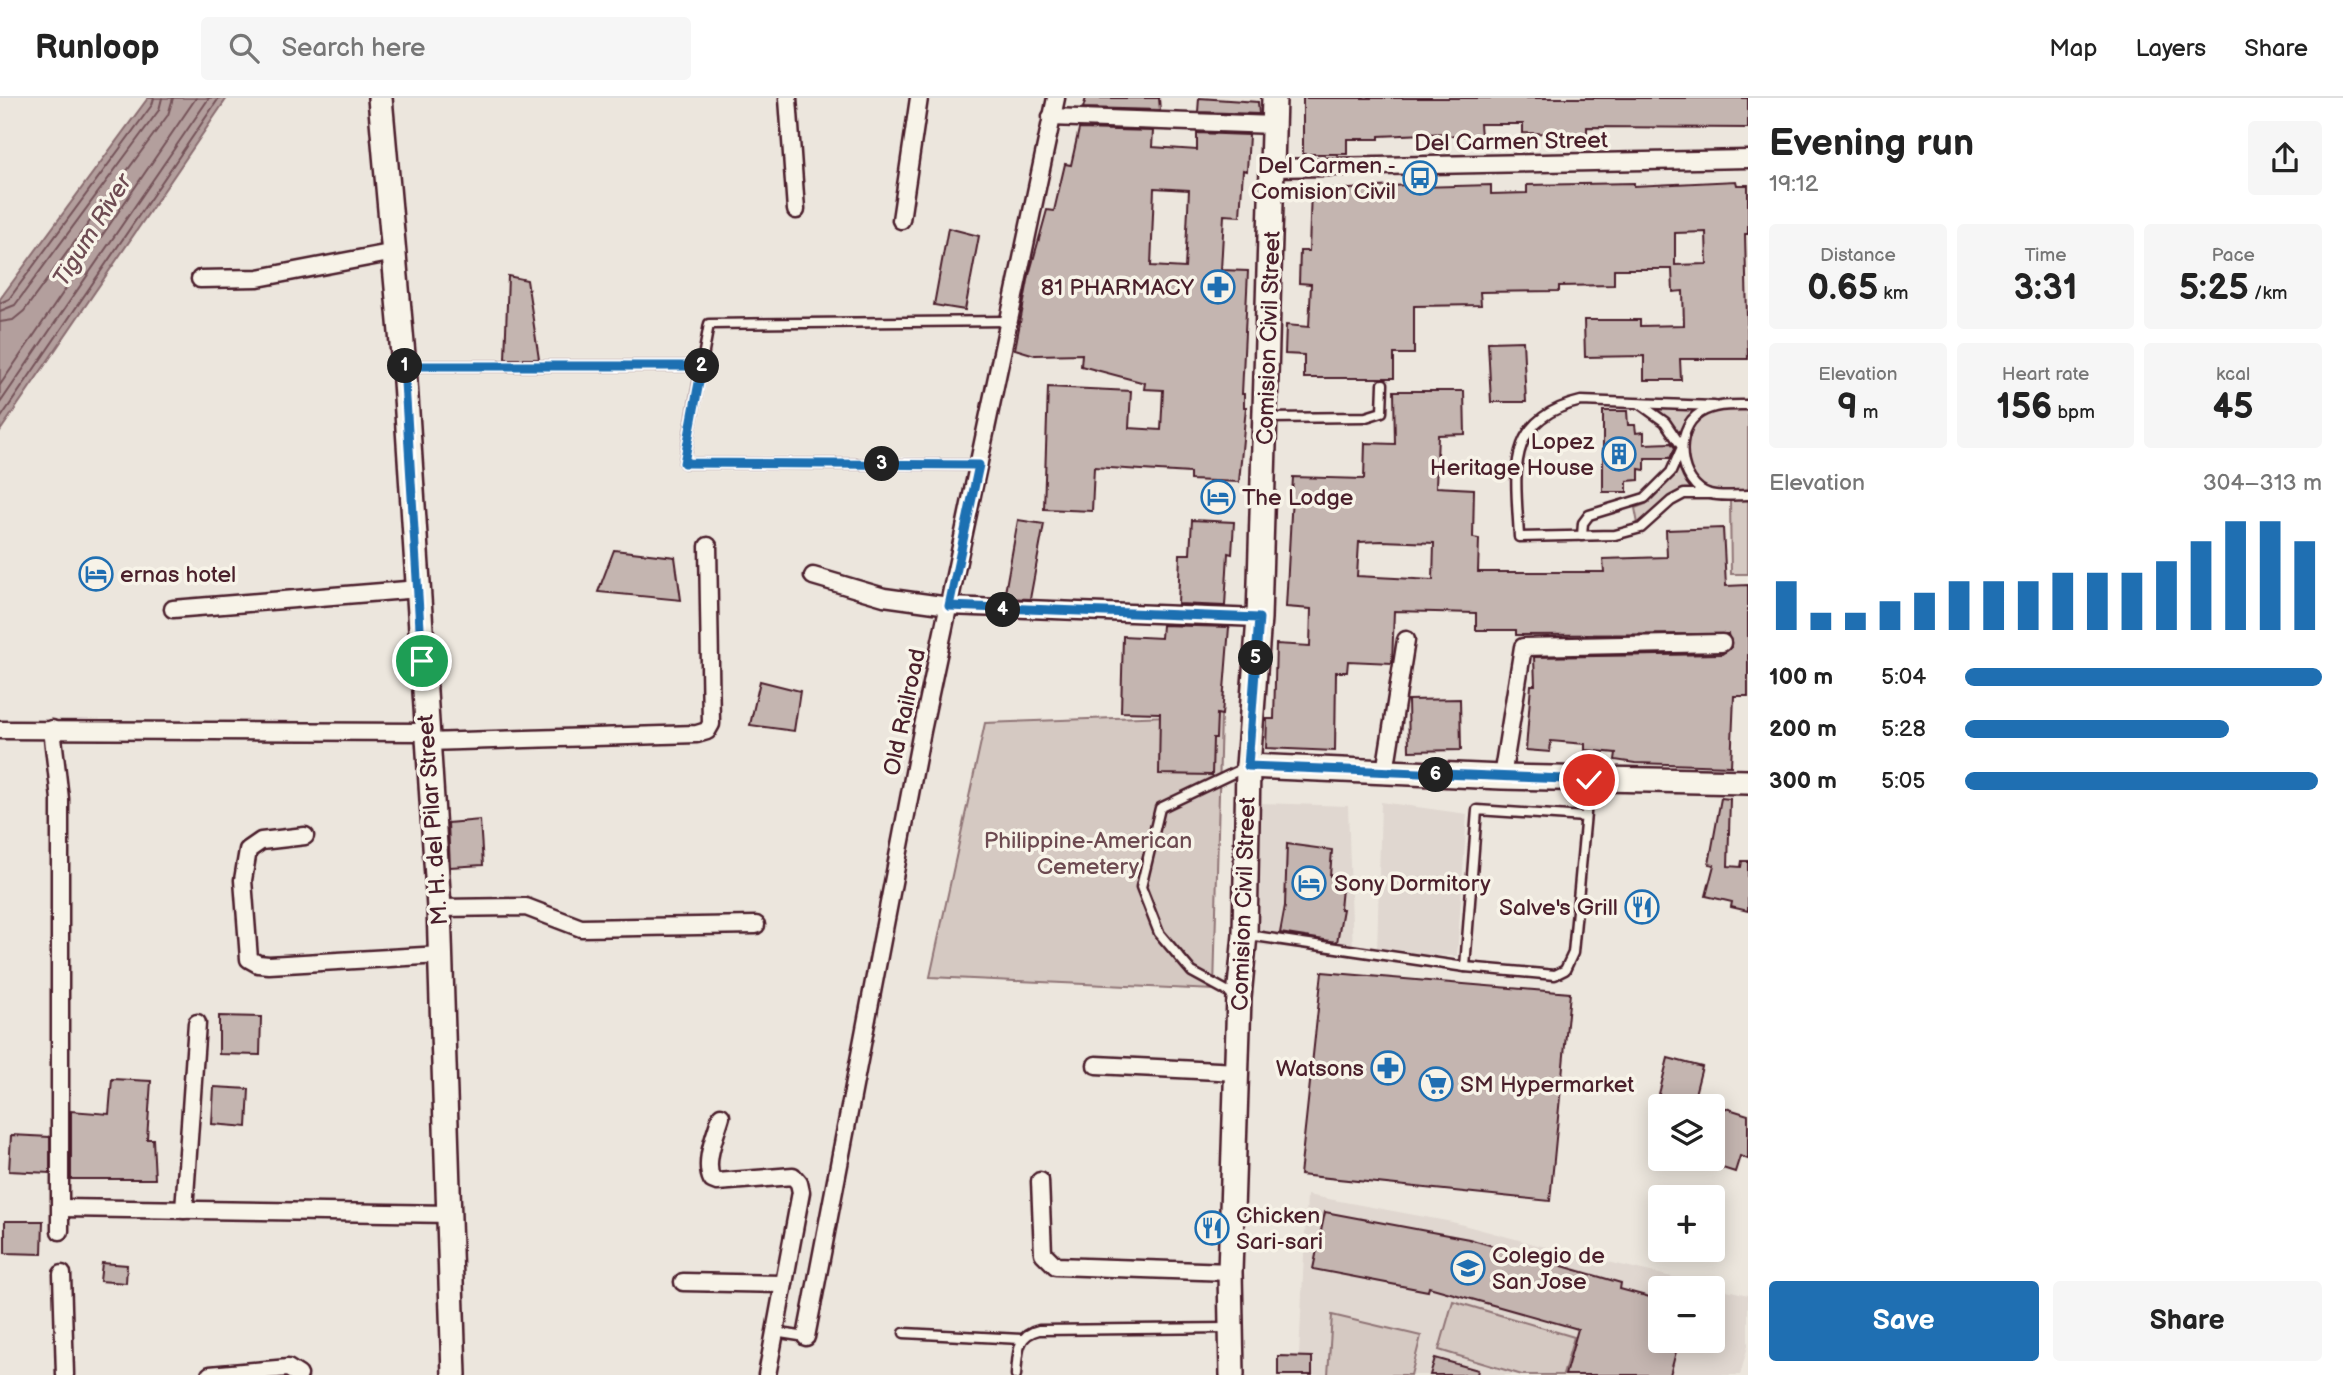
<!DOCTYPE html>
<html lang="en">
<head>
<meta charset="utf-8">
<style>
  body { margin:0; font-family:"Balsamiq Sans",sans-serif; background:#f6f6f6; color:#222; height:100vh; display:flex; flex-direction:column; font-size:26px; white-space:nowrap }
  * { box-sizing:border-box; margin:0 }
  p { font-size:23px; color:#767676 }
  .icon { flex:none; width:38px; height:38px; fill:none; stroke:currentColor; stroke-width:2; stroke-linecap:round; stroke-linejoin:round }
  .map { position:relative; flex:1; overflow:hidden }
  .sheet { display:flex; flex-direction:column; background:#fff; width:595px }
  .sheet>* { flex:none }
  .tools { position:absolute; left:1648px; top:996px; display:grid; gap:14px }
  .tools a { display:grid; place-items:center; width:77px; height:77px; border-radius:7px; background:#fff; box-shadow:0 4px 18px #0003; font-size:35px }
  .pin { position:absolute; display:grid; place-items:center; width:60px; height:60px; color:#fff; margin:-30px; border:4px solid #fff; border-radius:50%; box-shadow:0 2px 7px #0007 }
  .km { position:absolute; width:35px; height:35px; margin:-18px; border-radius:50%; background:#222; color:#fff; font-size:19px; line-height:35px; text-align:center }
  .round { display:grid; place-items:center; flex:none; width:74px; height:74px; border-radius:7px; background:#f6f6f6 }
  .summary { display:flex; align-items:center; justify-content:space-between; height:119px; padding:0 21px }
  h1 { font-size:38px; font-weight:800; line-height:52px }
  .stats { display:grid; grid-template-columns:repeat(3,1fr); gap:10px; height:119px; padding:7px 21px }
  .stats div { display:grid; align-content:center; border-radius:7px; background:#f6f6f6; text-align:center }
  .stats b { font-size:35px; font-weight:800 }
  .stats small { font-size:19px; font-weight:400 }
  .stats p { font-size:19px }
  .chart { height:196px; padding:14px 21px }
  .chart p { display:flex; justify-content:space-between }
  .chart svg { width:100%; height:126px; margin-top:7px; stroke:#1f6fb2; stroke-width:6 }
  .button { display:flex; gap:14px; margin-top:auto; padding:14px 21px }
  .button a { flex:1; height:80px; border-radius:7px; background:#1f6fb2; color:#fff; font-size:28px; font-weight:800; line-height:80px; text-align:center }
  .button a+a { background:#f6f6f6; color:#222 }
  ul { padding:0 21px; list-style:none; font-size:23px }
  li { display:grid; grid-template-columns:112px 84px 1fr; align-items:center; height:52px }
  li i { height:18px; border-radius:9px; background:#1f6fb2 }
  header { display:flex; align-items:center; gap:42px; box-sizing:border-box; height:98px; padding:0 35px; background:#fff; border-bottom:2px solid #e0e0e0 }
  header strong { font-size:33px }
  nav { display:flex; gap:38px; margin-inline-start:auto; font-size:24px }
  .search { width:490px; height:63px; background:#f6f6f6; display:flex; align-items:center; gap:18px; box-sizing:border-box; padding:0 24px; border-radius:7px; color:#767676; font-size:26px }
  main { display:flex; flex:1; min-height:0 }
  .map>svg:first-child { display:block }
  .built { fill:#e0d7d0; fill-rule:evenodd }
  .green { fill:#d5c9c2; stroke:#907476; stroke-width:2 }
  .water { fill:#b39f9d; stroke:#896c6f; stroke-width:2 }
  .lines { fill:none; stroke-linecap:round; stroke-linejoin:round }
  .shore { stroke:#745259; stroke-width:2 }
  .building { fill:#c4b5b0; stroke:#4a1f2b; stroke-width:2; fill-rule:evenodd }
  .lane-casing { stroke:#4a1f2b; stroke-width:13 }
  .street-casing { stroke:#4a1f2b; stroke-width:21 }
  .secondary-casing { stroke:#4a1f2b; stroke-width:28 }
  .lane { stroke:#f7f3e8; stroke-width:8 }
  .street { stroke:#f7f3e8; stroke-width:16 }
  .secondary { stroke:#f7f3e8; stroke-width:23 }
  .route-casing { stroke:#fff; stroke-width:14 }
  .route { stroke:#1f6fb2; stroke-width:9 }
  .labels { text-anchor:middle; stroke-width:7; stroke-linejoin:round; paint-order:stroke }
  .street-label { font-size:23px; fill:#4a1f2b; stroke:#f7f3e8 }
  .poi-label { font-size:23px; fill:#4a1f2b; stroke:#f7f3e8; text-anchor:start }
  .park-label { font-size:23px; fill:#6d4a51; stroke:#f7f3e8 }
  .water-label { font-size:24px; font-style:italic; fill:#6f4c53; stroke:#f7f3e8 }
</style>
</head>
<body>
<header>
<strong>Runloop</strong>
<div class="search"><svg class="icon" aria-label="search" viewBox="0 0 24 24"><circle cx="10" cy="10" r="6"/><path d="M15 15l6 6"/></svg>Search here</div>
<nav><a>Map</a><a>Layers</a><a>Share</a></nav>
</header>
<main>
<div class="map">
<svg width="1748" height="1277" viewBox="0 0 1748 1277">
  <rect width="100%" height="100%" fill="#ece6dd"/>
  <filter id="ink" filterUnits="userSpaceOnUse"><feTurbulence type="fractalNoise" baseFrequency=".0143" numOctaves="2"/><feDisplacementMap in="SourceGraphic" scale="14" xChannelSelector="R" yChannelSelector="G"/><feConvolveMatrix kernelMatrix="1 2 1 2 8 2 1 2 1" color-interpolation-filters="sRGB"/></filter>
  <g filter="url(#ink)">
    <g class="built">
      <polygon points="1381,704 1467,716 1457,858 1377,856"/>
      <polygon points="1259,705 1348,708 1353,855 1257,847"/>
      <path d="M1307,1097L1452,1124L1545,1149L1748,1197V1248L1740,1277H1298ZM1661,1190H1713V1242H1661Z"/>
    </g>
    <g class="green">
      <polygon points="1748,307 1748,397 1709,396 1686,372 1687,328 1714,308"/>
      <polygon points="1651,309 1704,311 1681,343 1675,331"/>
      <polygon points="1679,370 1692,391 1673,396 1638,426 1635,410 1646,406"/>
      <polygon points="1730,402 1748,402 1748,476 1731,476"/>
      <polygon points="1221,616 1214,892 930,879 985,625"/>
      <polygon points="1453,1203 1574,1239 1563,1277 1522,1277 1439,1252"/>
      <polygon points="1332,1217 1421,1238 1411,1277 1328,1277"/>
    </g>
    <polygon class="water" points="148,0 227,0 0,333 0,201"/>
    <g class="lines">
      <g class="shore">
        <polyline points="0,205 9,201 152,7 154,0"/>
        <polyline points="0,213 15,207 159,12 162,0"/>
        <polyline points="0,224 13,222 24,213 168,17 173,0"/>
        <polyline points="0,287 196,0"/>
        <polyline points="0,305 209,0"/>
        <polyline points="0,321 219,0"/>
      </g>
    </g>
    <g class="building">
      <polygon points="1086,0 1159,0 1160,12 1083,10"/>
      <polygon points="1199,0 1258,4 1259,16 1198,14"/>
      <polygon points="1303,0 1748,0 1748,30 1587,29 1587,36 1523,35 1523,26 1480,26 1481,38 1449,38 1449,35 1379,38 1379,41 1347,41 1347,56 1303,56"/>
      <path d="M1079,31L1153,33L1152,49L1197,52V35L1249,37L1247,73L1243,72L1240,118L1224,117L1221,172L1248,173L1242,296H1244V309H1246L1239,384L1190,382V375L1094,369L1092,413L1044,411L1048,289L1131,293L1129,330L1161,332L1163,292L1144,291L1145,285L1081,268L1082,256L1035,257L1015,251L1029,177L1047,112L1054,113L1065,66L1071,67ZM1154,90L1189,92L1185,170L1151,168Z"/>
      <path d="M1736,83L1737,87H1748V136H1745L1748,261H1680L1681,282H1644V258L1585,259L1584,222H1640V228L1684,227L1683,193L1673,194L1672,171H1614V187L1559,188V193L1480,194L1481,207L1414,208V256H1394V280H1304V257L1285,256L1286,227L1309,229L1311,186L1299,185L1300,153H1309L1311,90L1350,91L1420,86V89L1491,87V96L1527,95V87L1634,85V88ZM1706,134L1707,166L1675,167V135Z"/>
      <polygon points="948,130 979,138 965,212 934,207"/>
      <polygon points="508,178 527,182 539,261 505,261"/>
      <polygon points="1523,243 1526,304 1491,304 1488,244"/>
      <path d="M1394,293H1464L1465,336L1438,337L1436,389L1474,391L1473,440L1479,441L1478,474H1604L1603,461L1667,459L1666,432L1723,430L1726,488L1748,487V598H1734L1731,668L1635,665L1615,662L1616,655L1585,652V646L1551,643L1550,654L1526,652L1531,587H1535L1534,559L1722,556L1731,549L1728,536L1516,537V532H1476V515L1394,513L1392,565L1348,563L1347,574H1336L1335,653L1266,650L1267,621H1274L1276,546L1310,548L1311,511L1286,509L1293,379L1364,381L1365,345L1395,346ZM1382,443L1434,445L1433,482L1357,478L1359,444Z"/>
      <polygon points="1603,313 1627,313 1628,327 1635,327 1636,335 1644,334 1644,346 1671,345 1675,350 1670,360 1645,360 1645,372 1639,371 1639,382 1627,383 1627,394 1603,394"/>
      <polygon points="1018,422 1044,426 1030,501 1004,500"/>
      <polygon points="1192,422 1234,424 1232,456 1228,455 1225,508 1178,506 1180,456 1190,456"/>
      <polygon points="614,452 675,459 681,502 598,494"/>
      <polygon points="1162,527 1229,529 1222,617 1217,616 1216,640 1213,640 1212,677 1159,676 1160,615 1121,614 1123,538 1161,540"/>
      <polygon points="760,583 800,593 794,633 750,627"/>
      <polygon points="1460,601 1461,652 1409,653 1408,602"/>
      <polygon points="1721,700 1730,701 1728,768 1741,769 1742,763 1748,763 1748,813 1731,809 1732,804 1706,798 1714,767 1709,766"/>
      <polygon points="480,722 483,767 450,769 448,725"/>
      <polygon points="1287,746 1332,752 1330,778 1343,780 1340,811 1343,811 1337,844 1280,835 1285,808"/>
      <polygon points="1322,874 1570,895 1550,1103 1300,1077"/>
      <polygon points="219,918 261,919 260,957 219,956"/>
      <polygon points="1668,960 1702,969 1692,1008 1674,1008 1675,1004 1658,1000"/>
      <polygon points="112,981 151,983 147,1041 153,1041 155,1081 71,1081 71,1013 109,1016"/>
      <polygon points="214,989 249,991 247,1029 212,1026"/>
      <polygon points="1713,1006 1748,1017 1748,1061 1740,1058 1735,1074 1713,1067"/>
      <polygon points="11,1037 50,1039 50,1075 9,1073"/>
      <polygon points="1325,1114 1469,1141 1621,1185 1620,1191 1661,1202 1661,1242 1679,1242 1670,1277 1565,1277 1578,1231 1429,1189 1428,1193 1313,1171"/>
      <polygon points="5,1123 43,1123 42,1156 5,1155"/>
      <polygon points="102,1165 127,1167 126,1185 100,1183"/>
      <polygon points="1278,1258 1312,1259 1312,1277 1278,1277"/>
      <polygon points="1435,1260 1478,1272 1477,1277 1430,1277"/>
    </g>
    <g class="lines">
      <defs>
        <g id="lane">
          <polyline points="407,268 702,268"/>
          <path d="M1748,307C1731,307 1715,306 1700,315C1673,331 1678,387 1710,396C1721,399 1736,397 1748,397"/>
          <polyline points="1267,320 1366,319 1382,314 1383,286"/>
          <polyline points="979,367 684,365 709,226 1008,223"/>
          <path d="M1709,396H1684L1671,403L1641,430L1615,437L1519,439C1516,376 1503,321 1581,303L1714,308"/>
          <polyline points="1582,438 1583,425 1589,417 1645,400 1671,374 1682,349 1665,324 1640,306"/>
          <polyline points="1248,837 1465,869 1555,877 1565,872 1573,855 1589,683"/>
          <polyline points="1465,869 1477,712 1585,719"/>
          <polyline points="1236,898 1192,874 1159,835 1141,789 1160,710 1246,669"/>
          <polyline points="774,1234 806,1239"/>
          <polyline points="904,1235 1021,1241"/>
          <path d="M1016,1277C1018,1256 1016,1237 1039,1232L1230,1230"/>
        </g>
        <g id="street">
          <polyline points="788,0 796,112"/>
          <polyline points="1051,19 1274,27"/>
          <polyline points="1274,70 1748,61"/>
          <polyline points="901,122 919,0"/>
          <polyline points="200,181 258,180 395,154"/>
          <polyline points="813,478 884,499 949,508 1259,520"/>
          <polyline points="173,511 419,491"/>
          <polyline points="52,631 60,701 60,1133"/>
          <polyline points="0,632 426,634"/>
          <polyline points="427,644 697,636 707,633 711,626 708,448"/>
          <polyline points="1385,674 1406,542"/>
          <polyline points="1502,679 1523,549 1722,545"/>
          <polyline points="305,738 261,743 248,752 243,782 249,861 258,866 269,867 441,857"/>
          <polyline points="439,810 526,809 581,830 756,827"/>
          <polyline points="1096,967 1238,974"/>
          <path d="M721,1018C716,1036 703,1064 712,1082L717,1084L793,1078L799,1085L801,1094L767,1277"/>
          <polyline points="1040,1083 1043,1155 1056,1168 1230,1174"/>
          <polyline points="62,1110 451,1116"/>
          <polyline points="184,1112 197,925"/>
          <polyline points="62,1176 65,1277"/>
          <polyline points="683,1184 782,1186"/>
          <polyline points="806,1239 922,633 1056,0"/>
          <polyline points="210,1277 288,1270 299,1277"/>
        </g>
        <g id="secondary">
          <polyline points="380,0 404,268 439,810 454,1277"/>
          <polyline points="1248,668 1502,679 1748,684"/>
          <polyline points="1232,1277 1230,1174 1239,899 1245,837 1248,668 1259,520 1274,0"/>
        </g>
      </defs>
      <use href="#lane" class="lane-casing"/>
      <use href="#street" class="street-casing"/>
      <use href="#secondary" class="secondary-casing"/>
      <use href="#lane" class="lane"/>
      <use href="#street" class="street"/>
      <use href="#secondary" class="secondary"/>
    </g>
  </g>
  <g class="lines" filter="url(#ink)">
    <defs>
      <polyline id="route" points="422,563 404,268 702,268 684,365 979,367 949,508 1259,520 1248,668 1589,682"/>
    </defs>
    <use href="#route" class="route-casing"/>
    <use href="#route" class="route"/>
  </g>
  <defs>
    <symbol id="bus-ring" viewBox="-11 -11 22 22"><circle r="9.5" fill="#f7f3e8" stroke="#1f6fb2" stroke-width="1.5"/><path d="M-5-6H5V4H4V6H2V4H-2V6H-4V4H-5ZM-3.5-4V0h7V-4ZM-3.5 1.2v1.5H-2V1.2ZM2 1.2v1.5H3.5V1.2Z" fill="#1f6fb2"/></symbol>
    <symbol id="pharmacy-ring" viewBox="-11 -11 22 22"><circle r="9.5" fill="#f7f3e8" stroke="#1f6fb2" stroke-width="1.5"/><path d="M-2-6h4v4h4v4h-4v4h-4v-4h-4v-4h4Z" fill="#1f6fb2"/></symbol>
    <symbol id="building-ring" viewBox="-11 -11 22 22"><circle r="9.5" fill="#f7f3e8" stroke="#1f6fb2" stroke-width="1.5"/><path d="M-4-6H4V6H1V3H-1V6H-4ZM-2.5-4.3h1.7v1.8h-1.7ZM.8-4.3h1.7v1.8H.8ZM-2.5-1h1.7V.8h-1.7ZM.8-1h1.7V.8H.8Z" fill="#1f6fb2"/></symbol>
    <symbol id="hotel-ring" viewBox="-11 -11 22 22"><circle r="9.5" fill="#f7f3e8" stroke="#1f6fb2" stroke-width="1.5"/><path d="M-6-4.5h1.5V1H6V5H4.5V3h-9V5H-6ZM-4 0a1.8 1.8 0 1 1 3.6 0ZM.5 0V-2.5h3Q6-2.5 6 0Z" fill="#1f6fb2"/></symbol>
    <symbol id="restaurant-ring" viewBox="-11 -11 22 22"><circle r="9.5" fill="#f7f3e8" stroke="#1f6fb2" stroke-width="1.5"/><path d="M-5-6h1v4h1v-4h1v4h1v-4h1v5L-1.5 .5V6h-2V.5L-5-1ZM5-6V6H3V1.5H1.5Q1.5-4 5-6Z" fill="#1f6fb2"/></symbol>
    <symbol id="supermarket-ring" viewBox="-11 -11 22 22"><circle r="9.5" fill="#f7f3e8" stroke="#1f6fb2" stroke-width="1.5"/><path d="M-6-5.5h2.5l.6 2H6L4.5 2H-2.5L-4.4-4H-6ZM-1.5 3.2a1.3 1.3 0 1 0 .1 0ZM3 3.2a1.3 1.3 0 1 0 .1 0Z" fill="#1f6fb2"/></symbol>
    <symbol id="university-ring" viewBox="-11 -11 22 22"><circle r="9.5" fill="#f7f3e8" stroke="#1f6fb2" stroke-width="1.5"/><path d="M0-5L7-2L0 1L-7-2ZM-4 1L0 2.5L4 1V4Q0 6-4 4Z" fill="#1f6fb2"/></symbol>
  </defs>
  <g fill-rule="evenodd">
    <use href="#bus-ring" x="1401" y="61" width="38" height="38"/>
    <use href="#pharmacy-ring" x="1199" y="170" width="38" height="38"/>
    <use href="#building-ring" x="1600" y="337" width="38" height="38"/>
    <use href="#hotel-ring" x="1199" y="380" width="38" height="38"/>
    <use href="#hotel-ring" x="77" y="457" width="38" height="38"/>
    <use href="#hotel-ring" x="1290" y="766" width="38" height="38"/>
    <use href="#restaurant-ring" x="1623" y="790" width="38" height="38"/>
    <use href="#pharmacy-ring" x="1369" y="951" width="38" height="38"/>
    <use href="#supermarket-ring" x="1417" y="967" width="38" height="38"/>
    <use href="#restaurant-ring" x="1193" y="1111" width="38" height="38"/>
    <use href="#university-ring" x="1449" y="1151" width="38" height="38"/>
  </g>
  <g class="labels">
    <g class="street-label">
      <text transform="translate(1511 43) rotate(-1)" y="8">Del Carmen Street</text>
      <text transform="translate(1268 240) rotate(-88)" y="8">Comision Civil Street</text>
      <text transform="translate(904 614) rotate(-78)" y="8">Old Railroad</text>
      <text transform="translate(432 722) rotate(-94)" y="8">M. H. del Pilar Street</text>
      <text transform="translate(1243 806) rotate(-88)" y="8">Comision Civil Street</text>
    </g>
    <g class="poi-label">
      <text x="1396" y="75" text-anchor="end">Del Carmen -<tspan x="1396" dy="26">Comision Civil</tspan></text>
      <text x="1194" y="197" text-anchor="end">81 PHARMACY</text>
      <text x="1594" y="351" text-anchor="end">Lopez<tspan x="1594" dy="26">Heritage House</tspan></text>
      <text x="1242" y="407">The Lodge</text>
      <text x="120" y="484">ernas hotel</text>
      <text x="1334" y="793">Sony Dormitory</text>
      <text x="1618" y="817" text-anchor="end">Salve's Grill</text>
      <text x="1364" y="978" text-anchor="end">Watsons</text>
      <text x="1460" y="994">SM Hypermarket</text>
      <text x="1236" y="1125">Chicken<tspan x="1236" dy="26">Sari-sari</tspan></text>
      <text x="1492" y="1165">Colegio de<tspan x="1492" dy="26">San Jose</tspan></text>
    </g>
    <g class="park-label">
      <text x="1088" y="750">Philippine-American<tspan x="1088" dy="26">Cemetery</tspan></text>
    </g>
    <g class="water-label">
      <text transform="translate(92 132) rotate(-58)" y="8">Tigum River</text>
    </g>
  </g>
</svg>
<div class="tools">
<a><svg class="icon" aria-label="layers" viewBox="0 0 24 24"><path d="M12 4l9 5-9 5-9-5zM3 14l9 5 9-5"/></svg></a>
<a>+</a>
<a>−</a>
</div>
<div class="pin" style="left:422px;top:563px;background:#1e9e55"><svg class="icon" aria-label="arrive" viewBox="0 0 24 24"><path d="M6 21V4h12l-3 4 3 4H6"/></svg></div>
<div class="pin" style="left:1589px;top:682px;background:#d93025"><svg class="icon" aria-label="check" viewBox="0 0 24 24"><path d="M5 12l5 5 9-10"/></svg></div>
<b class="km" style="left:405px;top:268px">1</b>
<b class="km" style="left:702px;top:268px">2</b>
<b class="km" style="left:882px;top:366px">3</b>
<b class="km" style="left:1003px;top:512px">4</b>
<b class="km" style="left:1256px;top:560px">5</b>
<b class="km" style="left:1436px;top:677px">6</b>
</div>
<section class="sheet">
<div class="summary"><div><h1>Evening run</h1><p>19:12</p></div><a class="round"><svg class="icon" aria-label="share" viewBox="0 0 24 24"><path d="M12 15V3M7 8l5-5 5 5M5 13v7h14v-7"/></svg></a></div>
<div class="stats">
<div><p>Distance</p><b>0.65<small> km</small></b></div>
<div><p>Time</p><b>3:31</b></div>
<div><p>Pace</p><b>5:25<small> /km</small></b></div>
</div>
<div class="stats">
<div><p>Elevation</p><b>9<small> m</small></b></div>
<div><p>Heart rate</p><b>156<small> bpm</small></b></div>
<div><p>kcal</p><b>45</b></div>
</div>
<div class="chart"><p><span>Elevation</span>304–313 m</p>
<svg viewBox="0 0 160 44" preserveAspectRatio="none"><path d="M5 44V27M15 44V38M25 44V38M35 44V34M45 44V31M55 44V27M65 44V27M75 44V27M85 44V24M95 44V24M105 44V24M115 44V20M125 44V13M135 44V6M145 44V6M155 44V13"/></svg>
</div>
<ul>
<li><b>100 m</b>5:04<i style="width:100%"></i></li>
<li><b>200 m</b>5:28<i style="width:74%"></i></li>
<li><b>300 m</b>5:05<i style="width:99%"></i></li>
</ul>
<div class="button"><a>Save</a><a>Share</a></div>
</section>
</main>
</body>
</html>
